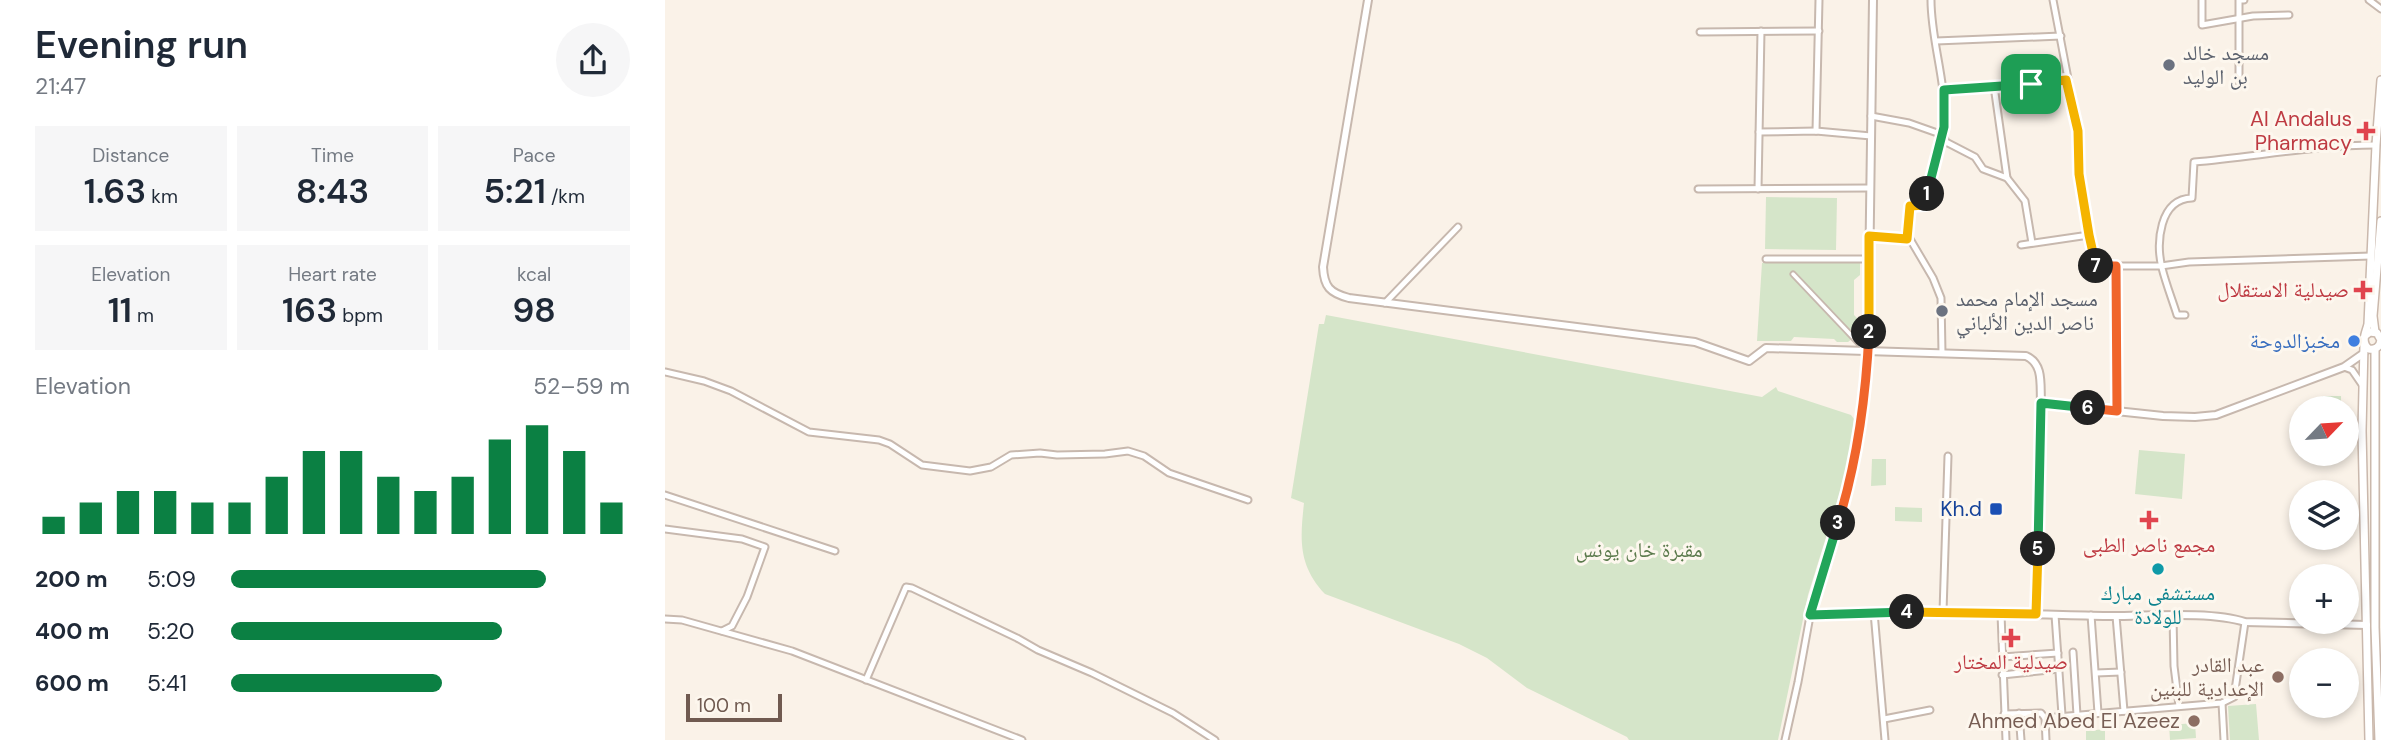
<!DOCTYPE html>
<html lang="en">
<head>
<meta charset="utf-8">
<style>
  body { margin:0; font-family:"DM Sans","Noto Naskh Arabic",sans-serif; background:#f6f6f7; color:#1f2937; height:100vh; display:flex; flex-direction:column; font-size:26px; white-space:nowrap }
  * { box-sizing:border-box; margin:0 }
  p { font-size:23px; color:#747a83 }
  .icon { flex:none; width:38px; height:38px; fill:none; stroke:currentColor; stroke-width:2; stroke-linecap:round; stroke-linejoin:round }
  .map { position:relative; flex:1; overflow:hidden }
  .panel { display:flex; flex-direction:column; background:#fff; width:665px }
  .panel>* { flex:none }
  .needle { width:46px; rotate:65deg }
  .controls { position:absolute; left:1624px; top:396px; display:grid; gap:14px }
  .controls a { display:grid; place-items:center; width:70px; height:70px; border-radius:50%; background:#fff; box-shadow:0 4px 10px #0003; font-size:35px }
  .scale { position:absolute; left:21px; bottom:18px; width:96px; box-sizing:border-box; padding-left:7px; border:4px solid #705a50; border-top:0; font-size:19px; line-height:24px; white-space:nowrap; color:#705a50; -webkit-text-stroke:5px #fdf7ee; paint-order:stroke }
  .pin { position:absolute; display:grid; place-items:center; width:60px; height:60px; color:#fff; margin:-30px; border-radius:14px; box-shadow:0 4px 10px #0006 }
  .km { position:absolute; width:35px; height:35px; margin:-18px; border-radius:50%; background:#222; color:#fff; font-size:19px; line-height:35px; text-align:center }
  .round { display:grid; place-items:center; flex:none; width:74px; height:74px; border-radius:37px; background:#f6f6f7 }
  .headline { display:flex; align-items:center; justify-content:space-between; height:119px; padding:0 35px }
  h1 { font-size:38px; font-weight:600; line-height:52px }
  .stats { display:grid; grid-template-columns:repeat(3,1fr); gap:10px; height:119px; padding:7px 35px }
  .stats div { display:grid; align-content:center; border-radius:0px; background:#f6f6f7; text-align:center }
  .stats b { font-size:35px; font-weight:600 }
  .stats small { font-size:19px; font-weight:400 }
  .stats p { font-size:19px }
  .chart { height:196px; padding:14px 35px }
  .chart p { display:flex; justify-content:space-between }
  .chart svg { width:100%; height:126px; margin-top:7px; stroke:#0b8043; stroke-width:6 }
  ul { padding:0 35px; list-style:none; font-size:23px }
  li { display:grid; grid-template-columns:112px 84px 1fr; align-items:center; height:52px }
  li i { height:18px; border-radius:9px; background:#0b8043 }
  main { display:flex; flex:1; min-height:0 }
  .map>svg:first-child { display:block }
  .green { fill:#d5e5c9 }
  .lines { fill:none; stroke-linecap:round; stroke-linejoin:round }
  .pedestrian-casing { stroke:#c7b8ae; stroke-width:7 }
  .minor-casing { stroke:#c7b8ae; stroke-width:9 }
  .tertiary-casing { stroke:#c7b8ae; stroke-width:10 }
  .secondary-casing { stroke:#cab8ac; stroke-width:10 }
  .pedestrian { stroke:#fff; stroke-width:3.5 }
  .minor { stroke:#fff; stroke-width:5 }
  .tertiary { stroke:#fff; stroke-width:6 }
  .secondary { stroke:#fff; stroke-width:7 }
  .split-1-casing { stroke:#fff; stroke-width:14 }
  .split-2-casing { stroke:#fff; stroke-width:14 }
  .split-3-casing { stroke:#fff; stroke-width:14 }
  .split-4-casing { stroke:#fff; stroke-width:14 }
  .split-5-casing { stroke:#fff; stroke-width:14 }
  .split-6-casing { stroke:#fff; stroke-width:14 }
  .split-7-casing { stroke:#fff; stroke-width:14 }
  .split-8-casing { stroke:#fff; stroke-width:14 }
  .split-1 { stroke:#22a559; stroke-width:9 }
  .split-2 { stroke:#f5b400; stroke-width:9 }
  .split-3 { stroke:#f0652b; stroke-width:9 }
  .split-4 { stroke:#22a559; stroke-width:9 }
  .split-5 { stroke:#f5b400; stroke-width:9 }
  .split-6 { stroke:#22a559; stroke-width:9 }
  .split-7 { stroke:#f0652b; stroke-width:9 }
  .split-8 { stroke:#f5b400; stroke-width:9 }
  .worship-dot { fill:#6b7280; stroke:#fdf7ee; stroke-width:2.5 }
  .health-dot { fill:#e0444e; stroke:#fdf7ee; stroke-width:2.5 }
  .shop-dot { fill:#3f7fe0; stroke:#fdf7ee; stroke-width:2.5 }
  .transit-dot { fill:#1a4fb4; stroke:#fdf7ee; stroke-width:2.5 }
  .culture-dot { fill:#0f9aa8; stroke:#fdf7ee; stroke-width:2.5 }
  .education-dot { fill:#8d6e63; stroke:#fdf7ee; stroke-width:2.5 }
  .labels { text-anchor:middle; stroke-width:6; stroke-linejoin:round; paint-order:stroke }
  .worship-label { font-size:21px; fill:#5b616d; stroke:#fdf7ee; text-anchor:start }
  .health-label { font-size:21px; fill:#be3a42; stroke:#fdf7ee; text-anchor:end }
  .shop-label { font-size:21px; fill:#366cbe; stroke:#fdf7ee; text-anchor:end }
  .transit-label { font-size:21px; fill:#164399; stroke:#fdf7ee; text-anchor:end }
  .park-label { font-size:21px; fill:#5b7a4c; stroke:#fdf7ee }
  .culture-label { font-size:21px; fill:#0d838f; stroke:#fdf7ee }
  .education-label { font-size:21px; fill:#785e54; stroke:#fdf7ee; text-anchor:end }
</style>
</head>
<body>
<main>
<section class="panel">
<div class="headline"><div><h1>Evening run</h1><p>21:47</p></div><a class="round"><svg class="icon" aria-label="share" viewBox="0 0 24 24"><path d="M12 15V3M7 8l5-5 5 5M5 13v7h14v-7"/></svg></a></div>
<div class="stats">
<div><p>Distance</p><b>1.63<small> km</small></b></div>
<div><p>Time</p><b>8:43</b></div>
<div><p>Pace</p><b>5:21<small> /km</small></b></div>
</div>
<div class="stats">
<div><p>Elevation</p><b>11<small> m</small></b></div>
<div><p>Heart rate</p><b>163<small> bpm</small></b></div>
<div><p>kcal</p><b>98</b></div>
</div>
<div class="chart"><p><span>Elevation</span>52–59 m</p>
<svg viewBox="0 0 160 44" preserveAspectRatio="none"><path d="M5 44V38M15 44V33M25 44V29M35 44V29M45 44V33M55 44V33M65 44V24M75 44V15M85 44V15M95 44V24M105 44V29M115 44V24M125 44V11M135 44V6M145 44V15M155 44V33"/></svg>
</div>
<ul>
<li><b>200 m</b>5:09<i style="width:79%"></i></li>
<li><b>400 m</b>5:20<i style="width:68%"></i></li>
<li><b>600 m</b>5:41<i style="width:53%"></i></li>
</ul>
</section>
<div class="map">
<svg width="1716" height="740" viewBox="0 0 1716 740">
  <rect width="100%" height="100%" fill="#faf2e8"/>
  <g class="green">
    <polygon points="1101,197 1172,198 1171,250 1100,249"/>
    <polygon points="1097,263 1195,263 1195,275 1189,280 1189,315 1194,320 1194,333 1183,342 1172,342 1169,339 1129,337 1126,341 1092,341"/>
    <path d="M661,315L1097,397L1111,387L1113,391L1186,415L1189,419L1183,467L1143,595L1113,740H964L962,737L862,688L822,658L794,644L660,594C633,565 635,540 639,503L626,498L654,324H659Z"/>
    <rect x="1657" y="396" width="19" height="12"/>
    <polygon points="1474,450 1520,454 1517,499 1470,494"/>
    <polygon points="1207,459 1221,459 1221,485 1206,486"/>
    <polygon points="1230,507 1257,508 1257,522 1230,521"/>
    <polygon points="1591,704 1594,740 1565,740 1563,706"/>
    <polygon points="1530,723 1531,738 1505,740 1504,725"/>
    <polygon points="1440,729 1440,740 1421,740 1421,731"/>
  </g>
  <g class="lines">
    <defs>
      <polyline id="pedestrian" points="1128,274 1201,351"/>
      <g id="minor">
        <path d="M1266,0C1266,42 1282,82 1279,125C1278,148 1265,180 1260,205L1245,207L1242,239H1245L1268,278L1276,298L1277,353"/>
        <polyline points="1388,0 1413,131 1414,174 1431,266 1496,266 1524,262 1706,256"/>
        <polyline points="1537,0 1537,25 1588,16 1624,15"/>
        <polyline points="1704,0 1716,9"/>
        <polyline points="1035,32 1154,31"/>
        <polyline points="1271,41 1396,36"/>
        <polyline points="1574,82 1574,0 1579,0"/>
        <polyline points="1329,86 1342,178"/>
        <polyline points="1279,90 1401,80"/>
        <polyline points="1206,116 1244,123 1278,135 1281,142 1310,157 1318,169 1342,178 1360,201 1367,243"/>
        <polyline points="1151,131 1154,0"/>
        <polyline points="1094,132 1151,131 1206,136"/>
        <polyline points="1033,189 1205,188"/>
        <polyline points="1093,189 1096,31"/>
        <polyline points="1204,236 1242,239"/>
        <polyline points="1356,245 1424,235"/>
        <polyline points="1101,259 1204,259"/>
        <polyline points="1451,266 1452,411"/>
        <polyline points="720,303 793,227"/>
        <path d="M1520,315H1512C1507,299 1501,284 1497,268C1491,243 1494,199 1527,198L1529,162C1589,157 1650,145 1711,145"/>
        <polyline points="1679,367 1687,370 1698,386"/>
        <polyline points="0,372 39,381 66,391 144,432 214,440 225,444 257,465 305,471 326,467 346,455 375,453 392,455 440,454 463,451 479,456 504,473 583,500"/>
        <polyline points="0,495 170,551"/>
        <polyline points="0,529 77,539 100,547 82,597 67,626 57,631"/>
        <polyline points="1209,612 1220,740"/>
        <polyline points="1278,612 1283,456"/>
        <polyline points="1336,614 1341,740"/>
        <polyline points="1372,614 1376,403"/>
        <polyline points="1390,615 1397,715"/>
        <polyline points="1426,615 1433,713"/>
        <polyline points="1451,616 1459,711"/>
        <polyline points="1508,616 1509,666 1514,706"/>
        <polyline points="0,619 17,620 127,651 357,740"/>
        <polyline points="1408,652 1412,715"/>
        <polyline points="1337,657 1393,653"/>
        <polyline points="1431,673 1456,672"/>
        <polyline points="1337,675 1394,669"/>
        <polyline points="201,680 241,587 247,588 352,638 373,650 427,673 508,713 550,740"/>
        <polyline points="1557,703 1559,740"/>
        <polyline points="1354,713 1356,740"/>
        <polyline points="1339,714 1376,713 1380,718 1557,703 1569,697 1580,622"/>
        <polyline points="1380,718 1381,740"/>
        <polyline points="1219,719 1265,710"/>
        <polyline points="1120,740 1133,682 1145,616 1153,588"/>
      </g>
      <g id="tertiary">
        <path d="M703,0L658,267C659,287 665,293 684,298L1030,342L1084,361L1101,348L1361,356C1379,364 1375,385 1376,403L1498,416L1530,417L1551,415L1679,367L1699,353"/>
        <polyline points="1153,588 1183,492 1193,441 1203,353 1208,0"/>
        <path d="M1145,616C1246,610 1347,614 1448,616C1485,616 1546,611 1580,622L1702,625"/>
      </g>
      <g id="secondary">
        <polyline points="1710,332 1708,316 1716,221"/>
        <path d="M1701,335L1705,332L1712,333L1716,340C1715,347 1710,350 1704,349C1695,342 1701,333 1703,324L1711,145L1716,80"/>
        <polyline points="1699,345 1697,431 1704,740"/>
        <polyline points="1710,349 1710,627 1714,740"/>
      </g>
    </defs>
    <use href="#pedestrian" class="pedestrian-casing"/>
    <use href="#minor" class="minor-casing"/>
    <use href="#tertiary" class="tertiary-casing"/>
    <use href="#secondary" class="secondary-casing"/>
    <use href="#pedestrian" class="pedestrian"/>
    <use href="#minor" class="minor"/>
    <use href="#tertiary" class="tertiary"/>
    <use href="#secondary" class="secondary"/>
  </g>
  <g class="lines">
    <defs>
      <polyline id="split-1" points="1262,194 1279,127 1279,90 1366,84"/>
      <polyline id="split-2" points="1204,332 1204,236 1242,239 1245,206 1260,205 1262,194"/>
      <path id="split-3" d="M1173,523C1192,462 1201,397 1204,332"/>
      <polyline id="split-4" points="1173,523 1145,615 1242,612"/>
      <polyline id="split-5" points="1242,612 1371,614 1373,549"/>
      <polyline id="split-6" points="1373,549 1376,403 1423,408"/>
      <polyline id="split-7" points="1423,408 1452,411 1451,266 1431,266"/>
      <polyline id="split-8" points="1366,84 1401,80 1413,131 1414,174 1424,235 1431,266"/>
    </defs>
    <use href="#split-1" class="split-1-casing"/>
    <use href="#split-2" class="split-2-casing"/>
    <use href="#split-3" class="split-3-casing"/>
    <use href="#split-4" class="split-4-casing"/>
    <use href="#split-5" class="split-5-casing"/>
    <use href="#split-6" class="split-6-casing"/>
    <use href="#split-7" class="split-7-casing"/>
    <use href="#split-8" class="split-8-casing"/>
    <use href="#split-1" class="split-1"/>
    <use href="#split-2" class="split-2"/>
    <use href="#split-3" class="split-3"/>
    <use href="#split-4" class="split-4"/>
    <use href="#split-5" class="split-5"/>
    <use href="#split-6" class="split-6"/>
    <use href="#split-7" class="split-7"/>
    <use href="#split-8" class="split-8"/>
  </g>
  <g class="worship-dot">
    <circle cx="1504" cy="65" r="7"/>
    <circle cx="1277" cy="311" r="7"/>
  </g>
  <g class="health-dot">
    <path d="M1697.5 120.5h7v7h7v7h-7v7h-7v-7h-7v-7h7z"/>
    <path d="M1694.5 279.5h7v7h7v7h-7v7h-7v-7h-7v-7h7z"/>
    <path d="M1480.5 509.5h7v7h7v7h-7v7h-7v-7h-7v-7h7z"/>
    <path d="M1342.5 627.5h7v7h7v7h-7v7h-7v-7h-7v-7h7z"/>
  </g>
  <circle class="shop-dot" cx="1689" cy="341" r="7"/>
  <rect class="transit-dot" x="1324" y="502" width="14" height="14" rx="3.5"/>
  <circle class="culture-dot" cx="1493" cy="569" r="7"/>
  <g class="education-dot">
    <circle cx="1613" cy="677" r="7"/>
    <circle cx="1529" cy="721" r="7"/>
  </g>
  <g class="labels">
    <g class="worship-label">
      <text x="1518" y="60">مسجد خالد<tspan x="1518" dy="24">بن الوليد</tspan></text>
      <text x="1291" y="306">مسجد الإمام محمد<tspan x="1291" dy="24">ناصر الدين الألباني</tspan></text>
    </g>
    <g class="health-label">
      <text x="1687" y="126">Al Andalus<tspan x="1687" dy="24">Pharmacy</tspan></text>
      <text x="1684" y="297">صيدلية الاستقلال</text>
      <text x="1484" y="552" text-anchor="middle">مجمع ناصر الطبى</text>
      <text x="1346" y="669" text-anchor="middle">صيدلية المختار</text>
    </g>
    <g class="shop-label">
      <text x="1675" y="348">مخبزالدوحة</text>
    </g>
    <g class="transit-label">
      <text x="1317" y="516">Kh.d</text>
    </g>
    <g class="park-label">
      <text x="974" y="557">مقبرة خان يونس</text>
    </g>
    <g class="culture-label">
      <text x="1493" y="600">مستشفى مبارك<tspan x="1493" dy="24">للولادة</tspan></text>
    </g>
    <g class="education-label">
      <text x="1599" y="672">عبد القادر<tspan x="1599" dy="24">الإعدادية للبنين</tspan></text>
      <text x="1515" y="728">Ahmed Abed El Azeez</text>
    </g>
  </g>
</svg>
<div class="controls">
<a><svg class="needle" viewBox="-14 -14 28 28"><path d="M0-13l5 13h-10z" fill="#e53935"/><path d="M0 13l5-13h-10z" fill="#747a83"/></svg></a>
<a><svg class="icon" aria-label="layers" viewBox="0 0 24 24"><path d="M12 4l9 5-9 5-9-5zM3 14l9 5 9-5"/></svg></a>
<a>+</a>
<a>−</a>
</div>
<div class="scale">100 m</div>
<div class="pin" style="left:1366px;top:84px;background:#1e9e55"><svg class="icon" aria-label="arrive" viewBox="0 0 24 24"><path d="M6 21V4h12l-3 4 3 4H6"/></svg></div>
<b class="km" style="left:1262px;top:194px">1</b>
<b class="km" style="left:1204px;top:332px">2</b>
<b class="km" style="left:1173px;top:523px">3</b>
<b class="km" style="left:1242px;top:612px">4</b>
<b class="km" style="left:1373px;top:549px">5</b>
<b class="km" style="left:1423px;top:408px">6</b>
<b class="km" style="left:1431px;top:266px">7</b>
</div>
</main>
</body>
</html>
